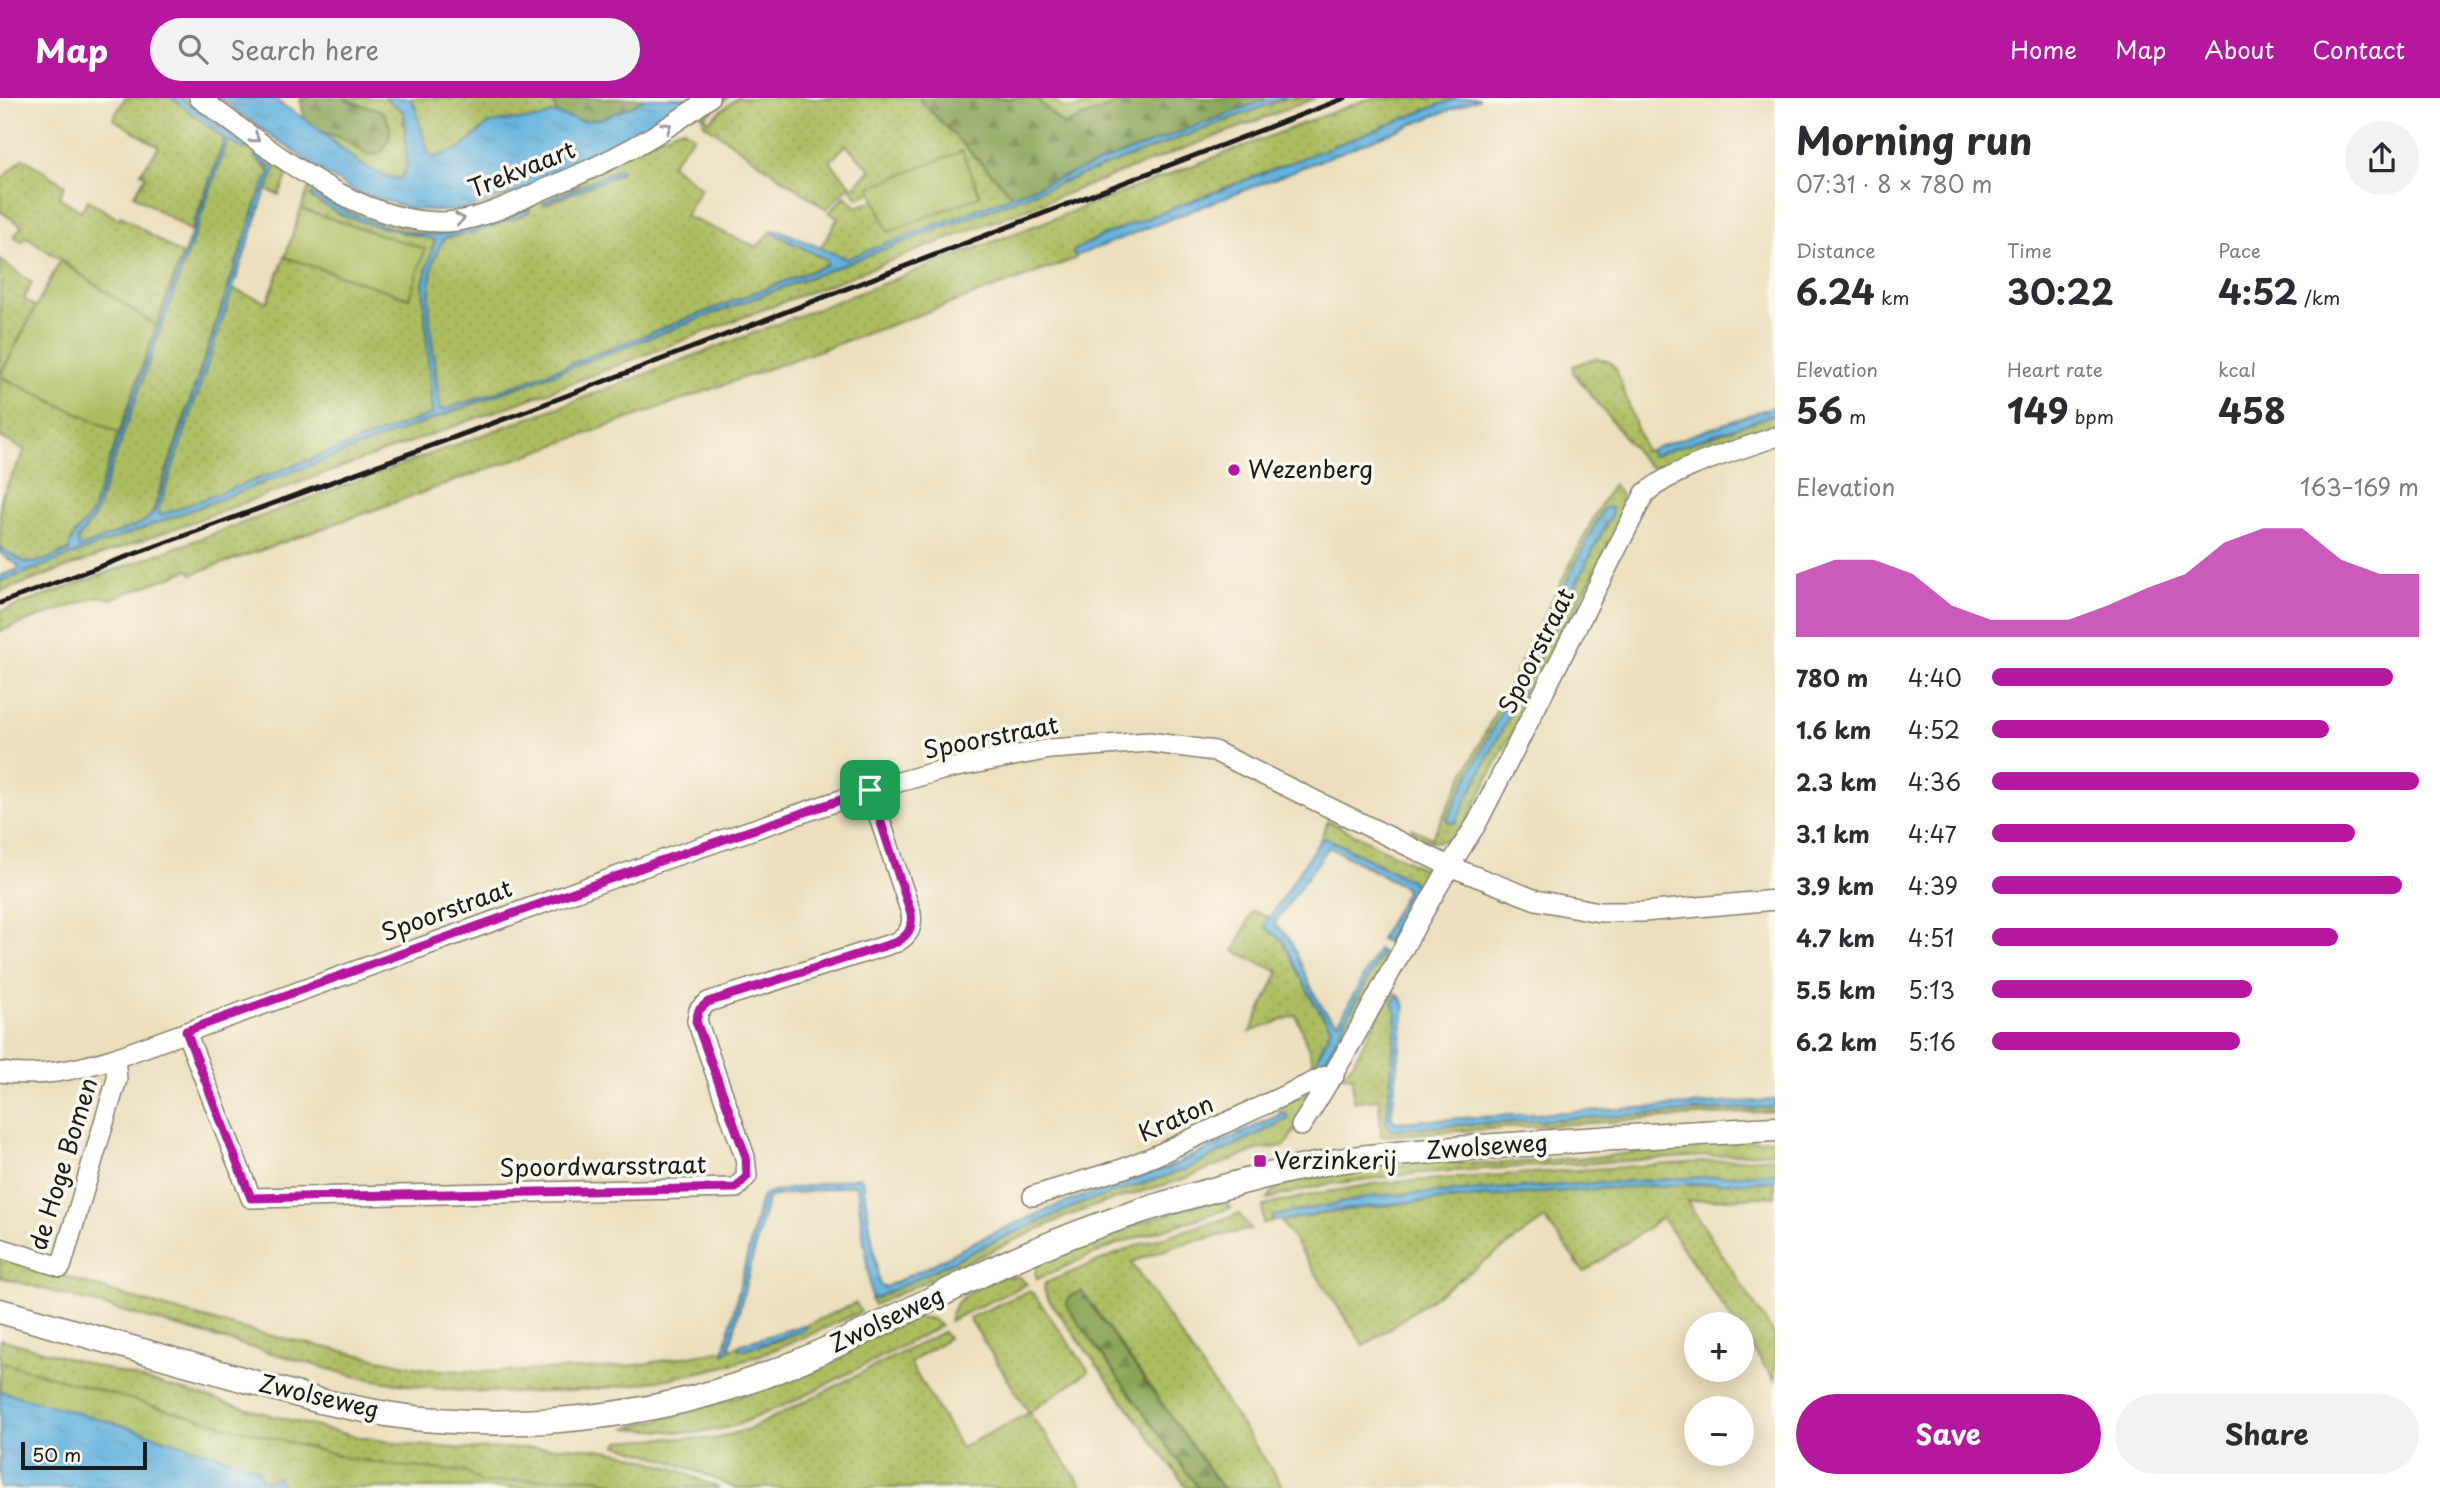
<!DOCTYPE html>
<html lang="en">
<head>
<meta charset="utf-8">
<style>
  body { margin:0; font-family:"Playpen Sans",sans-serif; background:#f2f2f3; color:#2b2b33; height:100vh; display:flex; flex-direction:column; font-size:26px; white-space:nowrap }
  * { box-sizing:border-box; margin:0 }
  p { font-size:23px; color:#7c7c81 }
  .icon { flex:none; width:38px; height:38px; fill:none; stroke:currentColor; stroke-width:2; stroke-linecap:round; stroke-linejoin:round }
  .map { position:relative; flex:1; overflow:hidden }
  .side { display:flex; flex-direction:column; background:#fff; width:665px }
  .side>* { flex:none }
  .fabs { position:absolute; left:1684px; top:1214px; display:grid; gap:14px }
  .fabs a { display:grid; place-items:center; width:70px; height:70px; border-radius:50%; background:#fff; box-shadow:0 4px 18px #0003; font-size:35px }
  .scale { position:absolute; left:21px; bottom:18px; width:126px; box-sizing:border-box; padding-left:7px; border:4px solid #1c1c1c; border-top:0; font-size:19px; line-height:24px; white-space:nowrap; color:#1c1c1c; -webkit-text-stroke:5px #fbf7ec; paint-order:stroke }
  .pin { position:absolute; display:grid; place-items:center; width:60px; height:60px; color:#fff; margin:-30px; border-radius:14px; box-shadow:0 4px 10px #0006 }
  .round { display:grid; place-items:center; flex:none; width:74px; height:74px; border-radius:37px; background:#f2f2f3 }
  .summary { display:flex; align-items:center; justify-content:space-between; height:119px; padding:0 21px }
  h1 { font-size:38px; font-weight:700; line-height:52px }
  .metrics { display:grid; grid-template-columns:repeat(3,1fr); gap:10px; height:119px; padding:7px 21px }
  .metrics div { display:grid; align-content:center }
  .metrics b { font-size:35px; font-weight:700 }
  .metrics small { font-size:19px; font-weight:400 }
  .metrics p { font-size:19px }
  .chart { height:196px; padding:14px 21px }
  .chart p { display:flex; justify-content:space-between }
  .chart svg { width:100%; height:126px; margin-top:7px; fill:#b5179e; opacity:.7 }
  .primary-button { display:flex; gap:14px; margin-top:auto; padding:14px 21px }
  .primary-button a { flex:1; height:80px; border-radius:42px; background:#b5179e; color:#fff; font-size:28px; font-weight:700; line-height:80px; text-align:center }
  .primary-button a+a { background:#f2f2f3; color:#2b2b33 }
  ul { padding:0 21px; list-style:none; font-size:23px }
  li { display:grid; grid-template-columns:112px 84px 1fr; align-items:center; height:52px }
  li i { height:18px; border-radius:9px; background:#b5179e }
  header { display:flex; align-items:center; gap:42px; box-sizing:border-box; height:98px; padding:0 35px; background:#b5179e; color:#fff }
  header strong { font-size:33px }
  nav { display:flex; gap:38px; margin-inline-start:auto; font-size:24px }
  .search { width:490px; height:63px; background:#f2f2f3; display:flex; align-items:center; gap:18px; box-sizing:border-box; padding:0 24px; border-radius:38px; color:#7c7c81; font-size:26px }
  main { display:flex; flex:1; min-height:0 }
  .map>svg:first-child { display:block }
  .grass { fill:url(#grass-dots); stroke:#646c3e; stroke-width:2; fill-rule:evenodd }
  .forest { fill:url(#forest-firs); stroke:#526039; stroke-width:2 }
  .park { fill:url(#park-crowns); stroke:#646c3e; stroke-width:2 }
  .pitch { fill:#acbd60; stroke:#646c3e; stroke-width:2 }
  .water { fill:url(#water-ripples); stroke:#40687d; stroke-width:2 }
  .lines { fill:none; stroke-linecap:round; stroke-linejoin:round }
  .minor-casing { stroke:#847e6c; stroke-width:22 }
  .major-casing { stroke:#847e6c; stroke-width:27 }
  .minor { stroke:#fff; stroke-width:19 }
  .major { stroke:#fff; stroke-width:24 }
  .rail { stroke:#1c1c1c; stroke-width:5 }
  .oneway { stroke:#999 }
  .route-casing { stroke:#fff; stroke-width:14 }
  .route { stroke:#b5179e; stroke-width:9 }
  .poi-dot { fill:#b5179e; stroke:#fbf7ec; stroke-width:2.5 }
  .labels { text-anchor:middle; stroke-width:7; stroke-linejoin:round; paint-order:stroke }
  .street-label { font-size:24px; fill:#1c1c1c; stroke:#fbf7ec }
  .poi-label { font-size:24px; fill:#1c1c1c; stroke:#fbf7ec; text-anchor:start }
</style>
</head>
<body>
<header>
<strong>Map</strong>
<div class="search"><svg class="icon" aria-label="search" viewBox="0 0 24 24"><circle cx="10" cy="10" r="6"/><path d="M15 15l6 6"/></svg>Search here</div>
<nav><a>Home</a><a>Map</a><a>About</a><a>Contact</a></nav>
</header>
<main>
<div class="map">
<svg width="1775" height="1390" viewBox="0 0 1775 1390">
  <defs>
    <pattern id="grass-dots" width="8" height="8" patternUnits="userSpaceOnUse" patternTransform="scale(1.75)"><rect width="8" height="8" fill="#acbd60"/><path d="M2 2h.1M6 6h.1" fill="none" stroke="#93a253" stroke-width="1.8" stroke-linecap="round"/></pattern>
    <pattern id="forest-firs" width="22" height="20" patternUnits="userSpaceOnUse" patternTransform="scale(1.75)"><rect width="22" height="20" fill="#89a456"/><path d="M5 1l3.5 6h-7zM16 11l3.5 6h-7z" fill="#6f8546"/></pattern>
    <pattern id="park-crowns" width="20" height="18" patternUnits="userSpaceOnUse" patternTransform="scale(1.75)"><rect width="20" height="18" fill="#acbd60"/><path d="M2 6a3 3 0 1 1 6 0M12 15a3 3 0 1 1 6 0" fill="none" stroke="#93a253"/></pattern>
    <pattern id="water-ripples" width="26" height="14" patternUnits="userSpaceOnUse" patternTransform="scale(1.75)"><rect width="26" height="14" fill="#63b3de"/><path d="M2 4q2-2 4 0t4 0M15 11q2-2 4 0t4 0" fill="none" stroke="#5599be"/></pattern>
  </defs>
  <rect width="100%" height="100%" fill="#fbf7ec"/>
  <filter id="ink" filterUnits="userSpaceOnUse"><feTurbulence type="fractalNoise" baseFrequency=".0143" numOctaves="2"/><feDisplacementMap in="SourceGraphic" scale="14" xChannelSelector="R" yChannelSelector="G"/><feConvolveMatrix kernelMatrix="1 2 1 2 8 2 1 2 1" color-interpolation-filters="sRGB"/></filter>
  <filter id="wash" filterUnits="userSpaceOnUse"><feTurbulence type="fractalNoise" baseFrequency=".00686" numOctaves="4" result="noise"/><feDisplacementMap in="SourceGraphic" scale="28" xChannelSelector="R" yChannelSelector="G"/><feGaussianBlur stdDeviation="1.57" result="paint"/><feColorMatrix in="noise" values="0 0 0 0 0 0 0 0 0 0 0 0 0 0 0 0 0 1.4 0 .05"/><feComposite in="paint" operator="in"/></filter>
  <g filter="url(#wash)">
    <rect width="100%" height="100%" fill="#ecdfbd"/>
    <g class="grass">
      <polygon points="125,0 172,0 225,39 191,133 134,97 146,78 141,74 159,49 113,21"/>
      <polygon points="180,0 191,0 286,74 286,81 279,97 266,92 275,71 254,59 270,74 259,98 151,418 142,425 79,450 76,445 93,421 227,45 230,43 246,48"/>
      <path d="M343,0H385L404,14L407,69L401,80C369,83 342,53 321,33L346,42L358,51L390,38C391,6 364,11 343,0Z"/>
      <polygon points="409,0 552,0 557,16 552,15 539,21 501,23 488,26 462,50 434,60 428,55 414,6"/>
      <polygon points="717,0 728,0 705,18 708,23 737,0 918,0 1013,98 846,161 820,151 838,120 829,114 845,98 857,109 875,102 888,134 870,89 872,94 858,100 851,91 871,72 846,47 830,64 851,87 826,111 704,26 701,12"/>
      <path d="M1036,0H1051C1071,21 1081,6 1103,1C1112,0 1123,0 1132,0L1063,27Z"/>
      <polygon points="1286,0 1316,0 540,297 0,494 0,484"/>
      <polygon points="1370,0 1457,0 1104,137 1073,155 1076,158 1075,161 273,448 192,476 189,472 111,501 100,498 0,533 0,514 575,303"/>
      <path d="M682,30L694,38L671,66L701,90L685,118L757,149L773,132L775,136L827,162V167L492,296L442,312C436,300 437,282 435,269C431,231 419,172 445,140L475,134L526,116L529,114L527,111C500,121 473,133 444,136C408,139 343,118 315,97H311L312,100L342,117L368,126L435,142L423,185L432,316L185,409L162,417L158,413L232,191L267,204L285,159L409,200L425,151L301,111L309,90L313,87L439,127ZM619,71L622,73L619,76L545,107L544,103Z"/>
      <polygon points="23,60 65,87 59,99 81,113 88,102 118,121 121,118 182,157 156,228 27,139 22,144 14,138 22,128 0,113 0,78 3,80"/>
      <polygon points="0,162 32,185 24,201 36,209 0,277"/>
      <polygon points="1596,260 1610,264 1616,271 1645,353 1649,352 1652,358 1775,316 1775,328 1652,370 1645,365 1573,274 1573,268"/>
      <path d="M0,278L119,335L91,416C81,433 72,433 69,452C31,466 35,474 0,449V409L2,397L25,352L0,339Z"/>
      <path d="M1613,386C1625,398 1624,412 1618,428L1461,734C1445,747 1433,744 1414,740L1411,730L1432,740L1597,413ZM1603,411L1612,415L1455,724L1447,723Z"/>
      <polygon points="1328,723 1430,774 1431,779 1397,844 1393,846 1387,844 1416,788 1410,782 1338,745 1326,740 1320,742"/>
      <polygon points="1253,813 1269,819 1266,829 1283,842 1312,901 1331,930 1317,960 1325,962 1382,854 1389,859 1331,966 1317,975 1296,917 1250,934 1279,874 1234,853"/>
      <polygon points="1392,893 1398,897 1393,907 1397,917 1386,1027 1392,1031 1775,1009 1775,1013 1381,1038 1379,1001 1353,1004 1353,979 1342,978 1354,963"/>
      <polygon points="1311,992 1318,994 1285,1048 1256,1052 1181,1082 1109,1103 1065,1119 874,1207 871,1202 871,1198 876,1200 993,1144 1080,1106 1187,1071 1288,1021 1284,1015 1279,1016 1282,1007"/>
      <polygon points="1775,1041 1775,1054 1418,1075 1323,1087 1267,1101 1274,1092 1289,1083 1427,1063 1492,1066 1608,1058 1682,1047"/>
      <polygon points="1775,1059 1775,1075 1377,1098 1273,1118 1272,1120 1273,1123 1263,1126 1263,1108 1315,1096 1380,1085"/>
      <path d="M1775,1083V1098L1687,1103L1775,1238V1283L1741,1234V1227H1736L1662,1120L1584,1174L1545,1121L1364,1248L1281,1123C1358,1108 1435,1102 1514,1097C1601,1090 1688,1085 1775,1083Z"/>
      <polygon points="1213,1102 1224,1104 1231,1110 1117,1146 1037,1181 1035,1174 1041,1161 1101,1137"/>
      <polygon points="1239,1116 1251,1131 1182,1146 1131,1164 1284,1390 1222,1390 1082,1193 1071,1198 1068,1210 1198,1390 1187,1390 1047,1199 1044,1191 1045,1185 1138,1147"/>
      <path d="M0,1157L128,1199L196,1218L259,1235L425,1271L482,1274L602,1270L637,1267L723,1252L725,1255C735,1245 748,1249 763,1247C776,1244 789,1238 802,1233L804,1228L856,1205L861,1214C812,1235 765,1259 713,1271C597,1300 470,1302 354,1278L0,1179Z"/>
      <path d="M1004,1178L1019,1179L1027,1186L949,1223C954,1196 981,1188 1004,1178Z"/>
      <polygon points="1028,1193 1033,1195 1089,1273 1029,1315 1084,1390 734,1390 707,1377 664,1361 617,1347 619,1343 663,1340 715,1341 752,1330 943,1234 948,1240 910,1265 961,1350 1029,1315 969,1220"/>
      <polygon points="917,1219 932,1221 941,1228 794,1303 737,1327 717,1332 692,1335 625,1330 687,1315 754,1293"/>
      <polygon points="0,1241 270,1317 353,1338 403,1346 465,1351 570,1349 598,1351 627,1356 675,1371 719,1390 318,1390 0,1293"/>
    </g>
    <g class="forest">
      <polygon points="300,0 343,0 353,5 378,11 384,15 390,30 390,38 383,53 376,57 367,56 346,42 321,33 304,20"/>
      <path d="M552,0H645C619,18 587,30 557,16Z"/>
      <polygon points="918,0 1036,0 1063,27 1132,0 1270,0 1013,98"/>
      <polygon points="1081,1193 1222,1390 1198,1390 1068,1210 1067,1204 1070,1198"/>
    </g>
    <polygon class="park" points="0,1264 175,1314 348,1360 397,1368 467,1374 482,1385 569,1379 596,1380 623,1389 641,1390 0,1390"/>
    <g class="pitch">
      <polygon points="962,53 980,98 888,134 870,89"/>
      <polygon points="301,111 425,151 409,200 285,159"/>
      <polygon points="60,163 156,228 119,335 0,278"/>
    </g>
    <g class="water">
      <path d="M172,0H180L247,49L243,52L230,43L227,45L93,421L77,442L79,450L143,425L154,414L259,98L270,74L269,70L254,59L255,56L275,71L266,92L158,413L161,417L432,316L423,185L435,142L368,126L342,117L311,100L312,96C348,115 402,141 445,136C474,132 501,121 527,111L530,112L526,116L475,134L445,140C416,175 435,266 440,310L444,312L492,296L827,167V162L775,136V133L779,132L846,161L1270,0H1286L0,484V478L17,472L19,468L0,455V449C34,473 31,466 69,453C72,433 81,433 91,416L225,41Z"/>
      <path d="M218,0H276L281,6C295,15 309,23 322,34C348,56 362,72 396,81L401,80L407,69L404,14L385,0H409L414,6L428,55L434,60L462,50L488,26L501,23L539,21L552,15L580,23L600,21L633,8L645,0H694L620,47L522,92L469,110L449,113L412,111L354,93L329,78Z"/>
      <polygon points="1457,0 1480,0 1076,158 1072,155 1080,149 1104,137"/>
      <polygon points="619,71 622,73 619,76 543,106 544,103"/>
      <polygon points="1775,308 1775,316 1652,358 1649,352"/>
      <polygon points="1606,409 1611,410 1612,415 1455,725 1450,725 1447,721 1603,411"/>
      <path d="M1326,740L1410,782L1416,788L1387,844L1380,841L1406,794L1405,789L1329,749L1274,826C1279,830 1286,835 1289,841C1301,861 1317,917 1339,924L1378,851L1382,854L1325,962L1320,964L1317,960L1331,930L1312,901L1283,843L1267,831L1265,826L1320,742Z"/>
      <polygon points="1398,897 1403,902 1405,910 1391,1019 1395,1024 1775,1002 1775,1009 1392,1031 1386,1027 1397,917 1392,905"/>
      <polygon points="1281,1016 1287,1016 1288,1021 1187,1071 1080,1106 993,1144 874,1201 871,1197 857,1088 854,1087 770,1099 767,1102 730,1249 728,1253 724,1254 761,1100 767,1095 859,1079 863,1084 879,1185 883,1190 934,1166 978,1142 1058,1107 1174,1067"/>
      <polygon points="1775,1075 1775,1083 1609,1090 1400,1105 1335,1113 1281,1123 1272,1122 1273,1118 1377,1098"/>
      <polygon points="803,1227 806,1230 804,1232 764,1246 740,1252 739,1248 742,1246"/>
      <polygon points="0,1293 121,1327 253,1368 257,1370 262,1381 266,1383 277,1379 284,1390 0,1390"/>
    </g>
  </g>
  <g filter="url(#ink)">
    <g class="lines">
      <defs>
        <g id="minor">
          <path d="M199,0C270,50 364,134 457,123C488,119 519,102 547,90C604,67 660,38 709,0"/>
          <path d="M186,934L251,1100L736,1090L747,1078L745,1059L697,923L699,912L708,904L897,844C909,837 913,829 911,815L870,692"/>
          <path d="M0,974C40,980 76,972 115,960L657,764L870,692L942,672L1050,651L1149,644L1214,653L1449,768L1536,802L1599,814H1643L1775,802"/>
          <path d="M1301,1028C1365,930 1413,823 1477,725L1645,395C1682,366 1731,355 1775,339"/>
          <polyline points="1033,1098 1122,1071 1157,1057 1313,984 1326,978 1334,978"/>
          <polyline points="0,1150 61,1169 117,981 115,960"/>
        </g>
        <path id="major" d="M0,1213L320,1303C355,1310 389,1318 424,1321C541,1332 672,1316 781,1271C858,1240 931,1200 1006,1165C1064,1139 1123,1117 1184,1100C1234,1086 1286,1071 1338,1063C1390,1055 1443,1052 1496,1048C1589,1041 1682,1036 1775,1031"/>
      </defs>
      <use href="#minor" class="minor-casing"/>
      <use href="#major" class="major-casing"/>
      <use href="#minor" class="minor"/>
      <use href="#major" class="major"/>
      <polyline class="rail" points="0,505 529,312 1345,0"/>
    </g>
    <defs><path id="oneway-chevron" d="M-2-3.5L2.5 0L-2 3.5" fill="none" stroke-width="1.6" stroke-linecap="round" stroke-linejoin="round" transform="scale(1.75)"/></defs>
    <g class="oneway">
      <use href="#oneway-chevron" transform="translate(667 29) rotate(-33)"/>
      <use href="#oneway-chevron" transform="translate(255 40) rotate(35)"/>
      <use href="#oneway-chevron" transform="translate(460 121) rotate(-9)"/>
    </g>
  </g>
  <g class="lines" filter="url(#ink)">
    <defs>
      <path id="route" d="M870,692L911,815C913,829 909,837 897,844L708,904L699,912L696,923L746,1059L747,1078L736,1090L251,1100L186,933L657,764Z"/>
    </defs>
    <use href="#route" class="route-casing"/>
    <use href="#route" class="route"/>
  </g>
  <g class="poi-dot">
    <circle cx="1234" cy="372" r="7"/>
    <rect x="1253" y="1056" width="14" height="14" rx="3.5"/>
  </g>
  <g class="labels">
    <g class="street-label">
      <text transform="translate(522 72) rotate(-22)" y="8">Trekvaart</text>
      <text transform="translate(1537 553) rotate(-63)" y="8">Spoorstraat</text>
      <text transform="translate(991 640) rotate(-11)" y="8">Spoorstraat</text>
      <text transform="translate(447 813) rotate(-20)" y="8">Spoorstraat</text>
      <text transform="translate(1176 1021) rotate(-24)" y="8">Kraton</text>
      <text transform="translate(1487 1049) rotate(-4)" y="8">Zwolseweg</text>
      <text transform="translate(64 1066) rotate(-73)" y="8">de Hoge Bomen</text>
      <text transform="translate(603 1069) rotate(-1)" y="8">Spoordwarsstraat</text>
      <text transform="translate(887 1222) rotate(-25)" y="8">Zwolseweg</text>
      <text transform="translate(319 1299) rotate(13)" y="8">Zwolseweg</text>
    </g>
    <g class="poi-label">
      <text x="1248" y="380">Wezenberg</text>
      <text x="1274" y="1071">Verzinkerij</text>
    </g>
  </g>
</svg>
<div class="fabs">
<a>+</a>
<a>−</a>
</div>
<div class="scale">50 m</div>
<div class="pin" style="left:870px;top:692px;background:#1e9e55"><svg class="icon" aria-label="arrive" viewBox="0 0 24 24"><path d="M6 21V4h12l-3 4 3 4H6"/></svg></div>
</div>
<section class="side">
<div class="summary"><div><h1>Morning run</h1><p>07:31 · 8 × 780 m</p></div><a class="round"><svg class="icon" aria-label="share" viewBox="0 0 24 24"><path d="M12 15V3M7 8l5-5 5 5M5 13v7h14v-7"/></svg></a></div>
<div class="metrics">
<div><p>Distance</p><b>6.24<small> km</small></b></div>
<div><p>Time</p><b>30:22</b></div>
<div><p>Pace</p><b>4:52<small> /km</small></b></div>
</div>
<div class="metrics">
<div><p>Elevation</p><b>56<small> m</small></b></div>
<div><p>Heart rate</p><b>149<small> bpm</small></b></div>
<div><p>kcal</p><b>458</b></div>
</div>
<div class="chart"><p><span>Elevation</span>163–169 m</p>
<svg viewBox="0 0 160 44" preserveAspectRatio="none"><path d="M0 44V22L10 17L20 17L30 22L40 33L50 38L60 38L70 38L80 33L90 27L100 22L110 11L120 6L130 6L140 17L150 22L160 22V44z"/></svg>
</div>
<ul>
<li><b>780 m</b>4:40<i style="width:94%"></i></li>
<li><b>1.6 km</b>4:52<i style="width:79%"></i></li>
<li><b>2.3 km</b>4:36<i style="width:100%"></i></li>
<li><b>3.1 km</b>4:47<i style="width:85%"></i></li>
<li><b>3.9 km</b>4:39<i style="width:96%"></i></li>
<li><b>4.7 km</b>4:51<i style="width:81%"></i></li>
<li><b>5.5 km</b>5:13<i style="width:61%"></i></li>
<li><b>6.2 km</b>5:16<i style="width:58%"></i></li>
</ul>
<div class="primary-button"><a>Save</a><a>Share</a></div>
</section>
</main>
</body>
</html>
